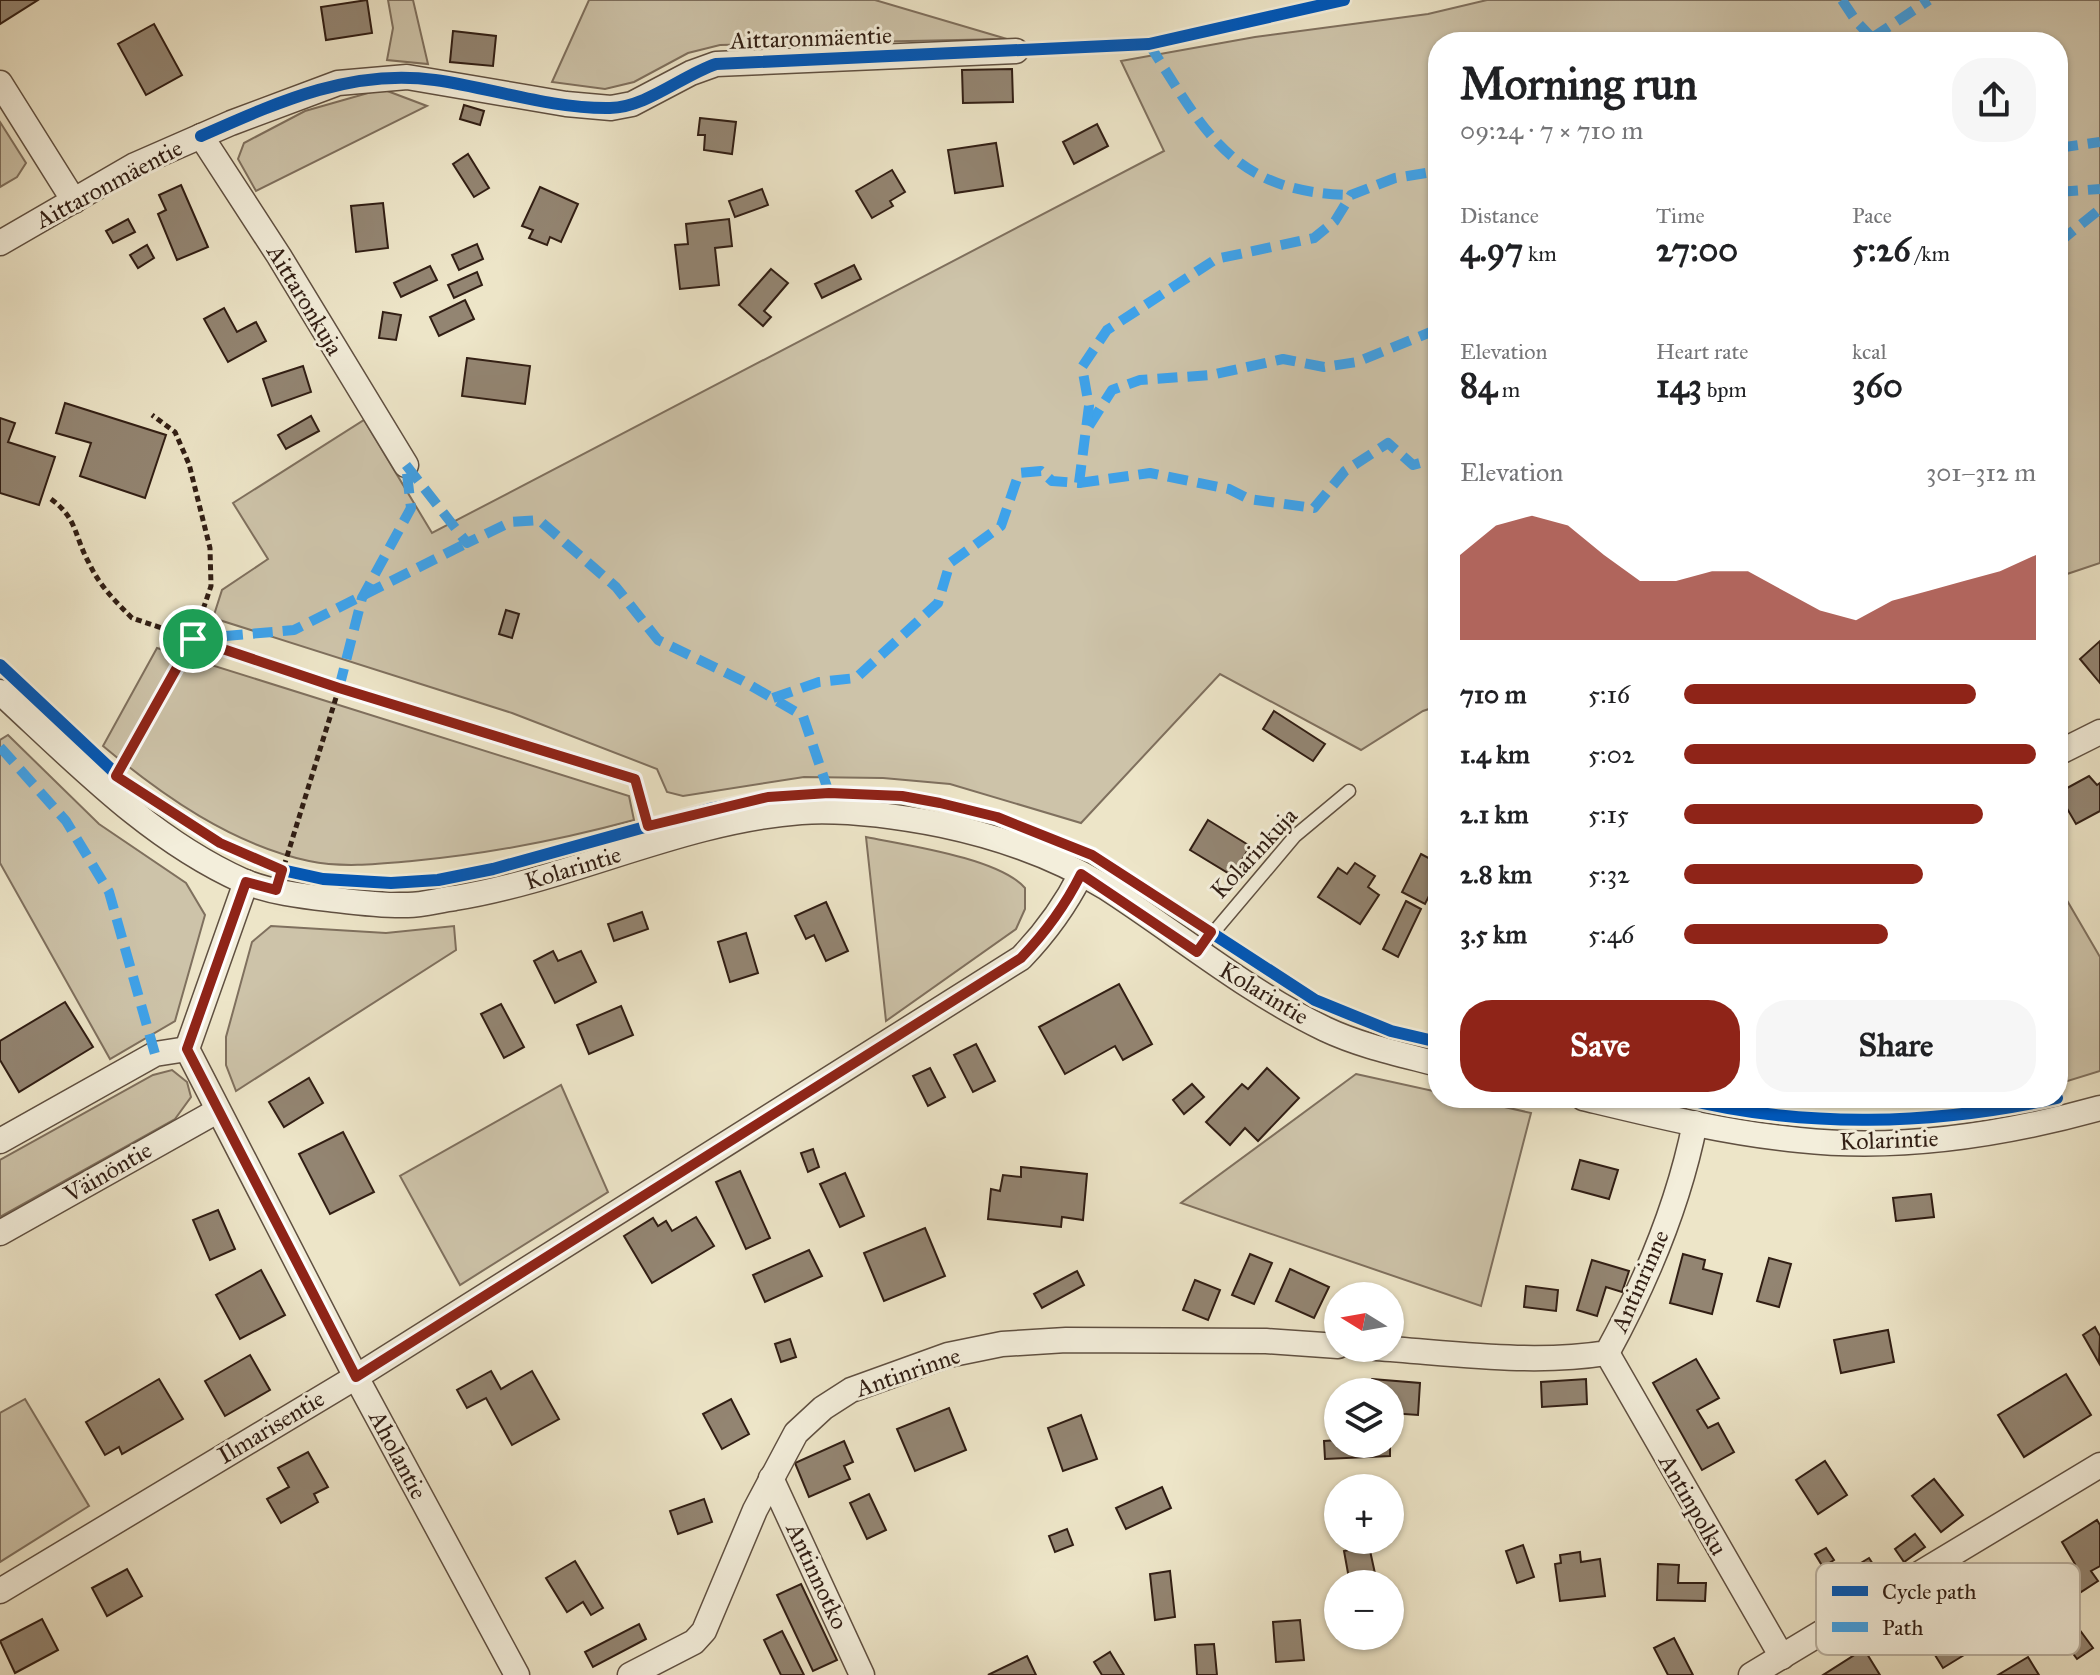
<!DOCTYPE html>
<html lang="en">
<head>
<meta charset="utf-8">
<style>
  body { margin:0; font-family:"IM FELL Great Primer",serif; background:#f6f6f6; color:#202124; height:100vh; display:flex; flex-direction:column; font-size:30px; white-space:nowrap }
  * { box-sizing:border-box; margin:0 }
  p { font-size:26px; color:#757577 }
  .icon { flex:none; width:44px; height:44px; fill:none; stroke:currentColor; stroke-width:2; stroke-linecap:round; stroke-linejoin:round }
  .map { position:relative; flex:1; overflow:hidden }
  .details { position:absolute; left:1428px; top:32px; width:640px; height:1076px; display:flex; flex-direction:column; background:#fff; border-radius:32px; box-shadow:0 2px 6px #0004 }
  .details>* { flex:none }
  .needle { width:52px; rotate:281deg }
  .fabs { position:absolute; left:1324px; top:1282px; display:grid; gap:16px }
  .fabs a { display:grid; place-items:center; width:80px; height:80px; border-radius:50%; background:#fff; box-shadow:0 2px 6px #0004; font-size:40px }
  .pin { position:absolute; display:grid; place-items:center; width:68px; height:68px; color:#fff; margin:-34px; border:4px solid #fff; border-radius:50%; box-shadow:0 2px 8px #0007 }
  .round { display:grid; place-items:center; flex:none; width:84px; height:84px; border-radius:32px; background:#f6f6f6 }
  .summary { display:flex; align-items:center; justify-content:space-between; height:136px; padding:0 32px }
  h1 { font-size:44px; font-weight:800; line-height:60px }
  .figures { display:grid; grid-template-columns:repeat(3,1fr); gap:12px; height:136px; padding:8px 32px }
  .figures div { display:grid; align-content:center }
  .figures b { font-size:34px; font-weight:800 }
  .figures small { font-size:22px; font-weight:400 }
  .figures p { font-size:22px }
  .chart { height:224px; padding:16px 32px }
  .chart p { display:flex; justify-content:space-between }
  .chart svg { width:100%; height:144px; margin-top:8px; fill:#8f2418; opacity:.7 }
  .button { display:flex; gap:16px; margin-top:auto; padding:16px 32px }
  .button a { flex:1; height:92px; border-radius:32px; background:#8f2418; color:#fff; font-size:32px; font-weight:800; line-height:92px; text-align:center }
  .button a+a { background:#f6f6f6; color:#202124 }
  ul { padding:0 32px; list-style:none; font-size:26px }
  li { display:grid; grid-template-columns:128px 96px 1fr; align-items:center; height:60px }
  li i { height:20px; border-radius:10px; background:#8f2418 }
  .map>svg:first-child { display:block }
  .green { fill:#cdc3a9; stroke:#7f705e; stroke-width:2 }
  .building { fill:#938572; stroke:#311e14; stroke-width:2 }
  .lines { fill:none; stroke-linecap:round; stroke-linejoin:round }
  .lane-casing { stroke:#605041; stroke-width:15 }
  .street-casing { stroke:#605041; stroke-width:27 }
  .path { stroke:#311e14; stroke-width:5; stroke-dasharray:6 4; stroke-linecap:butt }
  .lane { stroke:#f3eedb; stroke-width:12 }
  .street { stroke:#f3eedb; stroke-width:24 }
  .quiet { stroke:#3ea2ea; stroke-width:10; stroke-dasharray:20 10; stroke-linecap:butt }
  .cycleway-casing { stroke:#f3eedb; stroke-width:17 }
  .cycleway { stroke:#0057b8; stroke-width:12 }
  .route-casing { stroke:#fff; stroke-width:16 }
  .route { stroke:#8f2418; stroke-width:10 }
  .labels { text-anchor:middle; stroke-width:6; stroke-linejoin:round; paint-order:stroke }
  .street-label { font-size:24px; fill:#311e14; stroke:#f3eedb }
  .key { fill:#f3eedb; stroke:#b9b09f; stroke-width:2 }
  .key-label { font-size:22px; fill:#311e14 }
</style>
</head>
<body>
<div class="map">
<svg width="2100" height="1675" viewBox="0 0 2100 1675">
  <rect width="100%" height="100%" fill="#ede5c8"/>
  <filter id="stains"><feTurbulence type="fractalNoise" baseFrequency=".0025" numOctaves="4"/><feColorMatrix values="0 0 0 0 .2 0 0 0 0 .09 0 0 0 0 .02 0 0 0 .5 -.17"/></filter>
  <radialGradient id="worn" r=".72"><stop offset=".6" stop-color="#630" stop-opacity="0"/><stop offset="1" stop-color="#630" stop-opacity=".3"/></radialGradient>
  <g class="green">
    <polygon points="388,0 413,0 428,64 387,60 393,28"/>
    <polygon points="589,0 875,0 1007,39 720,45 688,53 634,82 605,89 552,82"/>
    <polygon points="1487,0 2100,0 2100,563 2058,577 2058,42 1438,42 1438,706 1423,711 1361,750 1220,674 1081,823 950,784 883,778 804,777 683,796 667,792 657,769 512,713 213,618 222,590 268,559 233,503 364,420 432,533 1164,151 1121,61 1255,37 1428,14"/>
    <polygon points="382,89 427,106 256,191 238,159 244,143 305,111"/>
    <polygon points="0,122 26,163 17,177 0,187"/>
    <path d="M157,648L629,796L634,820C560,840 488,854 412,861C379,864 342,868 309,861C231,844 163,796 103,746Z"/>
    <polygon points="8,735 99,824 186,883 205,915 175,1021 110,1059 0,863 0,740"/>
    <path d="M866,837C905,845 999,858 1025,888V909L1016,929L886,1021Z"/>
    <polygon points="2058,885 2100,957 2100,1071 2058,1084"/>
    <polygon points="271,926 386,933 454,926 456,950 236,1091 226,1065 226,1037 252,942"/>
    <polygon points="172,1070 187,1082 191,1097 175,1119 0,1217 0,1160 153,1075"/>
    <polygon points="1356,1074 1438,1092 1438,1098 1465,1098 1531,1113 1481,1306 1181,1203"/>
    <polygon points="561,1085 608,1192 460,1285 400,1176"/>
    <polygon points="1779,1098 1988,1098 1863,1104"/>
    <polygon points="25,1399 89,1506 0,1562 0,1413"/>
  </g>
  <g class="building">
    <polygon points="0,0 38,0 0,24"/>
    <polygon points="367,0 372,33 326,40 321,7"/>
    <polygon points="154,24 182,75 146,95 118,44"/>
    <polygon points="453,31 496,36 493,66 450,62"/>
    <polygon points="1012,69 1013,102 963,103 962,70"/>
    <polygon points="464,105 484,111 480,125 460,119"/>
    <polygon points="700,118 736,122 732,154 704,150 705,135 698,135"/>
    <polygon points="1097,124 1108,146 1074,164 1063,142"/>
    <polygon points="996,143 1003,186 955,193 948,150"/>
    <polygon points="468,154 489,188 474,197 453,164"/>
    <polygon points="892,170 905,192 890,201 893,206 872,218 856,191"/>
    <polygon points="181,185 208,247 177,260 158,214 166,210 159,195"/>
    <polygon points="540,187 578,204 561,242 550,237 547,245 529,238 533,230 522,226"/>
    <polygon points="762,189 768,205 735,217 729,201"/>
    <polygon points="383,203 388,248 356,252 351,206"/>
    <polygon points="128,219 135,232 113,243 106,231"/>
    <polygon points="729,219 732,246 715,248 719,285 680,289 675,245 688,244 686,224"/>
    <polygon points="477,244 483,259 459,270 452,255"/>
    <polygon points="147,245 154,258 138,268 130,255"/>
    <polygon points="854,265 861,279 822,298 815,284"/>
    <polygon points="430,266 437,280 401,297 394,283"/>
    <polygon points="771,269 788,283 764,311 771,317 763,326 739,305"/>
    <polygon points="477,272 482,285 454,298 448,285"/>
    <polygon points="465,300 474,319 439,336 430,317"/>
    <polygon points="224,308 237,332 256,322 266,341 228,362 204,319"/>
    <polygon points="383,312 401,315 396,340 379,338"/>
    <polygon points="467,358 530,366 525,404 462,396"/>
    <polygon points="303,366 311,392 272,406 263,379"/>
    <polygon points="65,403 166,435 145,498 80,476 91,443 56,433"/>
    <polygon points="311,416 319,431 286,449 278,435"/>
    <polygon points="0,418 15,423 8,442 55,457 39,505 0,493"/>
    <polygon points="506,610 519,614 512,638 499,634"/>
    <polygon points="2100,641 2100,683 2080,659"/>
    <polygon points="1274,711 1325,744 1313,761 1263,729"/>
    <polygon points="2089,776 2097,785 2100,783 2100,811 2076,824 2058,793"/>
    <polygon points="1208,820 1250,846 1233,876 1190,850"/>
    <polygon points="1421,854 1438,863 1438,878 1425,904 1402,892"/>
    <polygon points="1355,863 1375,876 1368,887 1379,895 1360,924 1318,897 1338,868 1347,874"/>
    <polygon points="1406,901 1421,909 1398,957 1383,949"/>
    <polygon points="826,902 848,951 826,961 814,935 806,939 795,916"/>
    <polygon points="642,912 648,929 614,941 608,924"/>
    <polygon points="746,933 758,973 730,982 718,942"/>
    <polygon points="553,951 558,961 581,951 596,982 555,1003 534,961"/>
    <polygon points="1119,984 1152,1044 1123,1060 1115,1046 1065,1074 1039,1027"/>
    <polygon points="65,1002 93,1047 19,1092 0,1060 0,1041"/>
    <polygon points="501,1004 524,1047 504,1058 481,1014"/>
    <polygon points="621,1006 633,1035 589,1054 577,1025"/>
    <polygon points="976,1044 995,1081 973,1092 954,1055"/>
    <polygon points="930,1068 945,1097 928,1106 913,1076"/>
    <polygon points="1267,1068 1299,1098 1258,1141 1245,1128 1230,1145 1206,1122 1242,1084 1248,1089"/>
    <polygon points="309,1078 323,1103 284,1127 269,1102"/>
    <polygon points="1192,1084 1204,1097 1184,1114 1173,1100"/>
    <polygon points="343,1132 374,1192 330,1214 299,1154"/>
    <polygon points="813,1149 819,1167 808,1172 801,1153"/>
    <polygon points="1580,1160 1618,1170 1609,1199 1572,1189"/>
    <polygon points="1021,1167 1087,1174 1083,1220 1062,1217 1061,1227 988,1219 991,1189 1000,1191 1003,1175 1021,1177"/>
    <polygon points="740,1171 770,1238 746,1249 716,1182"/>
    <polygon points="845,1173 864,1216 840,1227 820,1184"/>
    <polygon points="1931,1194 1934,1217 1896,1221 1893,1198"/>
    <polygon points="218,1210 235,1249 210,1260 193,1220"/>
    <polygon points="696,1217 714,1246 652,1283 624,1236 653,1218 658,1226 666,1221 672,1231"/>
    <polygon points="925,1228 945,1276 884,1301 864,1253"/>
    <polygon points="809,1250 822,1276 765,1302 753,1275"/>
    <polygon points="1250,1254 1272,1263 1254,1304 1232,1295"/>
    <polygon points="1683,1254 1705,1260 1703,1269 1722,1274 1712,1314 1670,1303"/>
    <polygon points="1769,1258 1791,1264 1779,1307 1757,1301"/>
    <polygon points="1592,1260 1629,1271 1622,1292 1606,1287 1597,1316 1577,1310"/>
    <polygon points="1290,1269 1329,1287 1314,1318 1276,1301"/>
    <polygon points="261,1270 285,1315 240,1339 216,1295"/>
    <polygon points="1077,1271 1084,1285 1042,1308 1034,1294"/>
    <polygon points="1195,1280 1220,1290 1208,1320 1183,1310"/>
    <polygon points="1526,1286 1558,1290 1556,1311 1524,1307"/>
    <polygon points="2095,1327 2100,1336 2099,1363 2083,1335"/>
    <polygon points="1888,1330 1894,1362 1841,1373 1834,1340"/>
    <polygon points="790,1339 796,1357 781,1362 775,1344"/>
    <polygon points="250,1355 270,1390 225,1416 205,1381"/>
    <polygon points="1696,1359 1719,1398 1697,1410 1708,1428 1718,1423 1734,1452 1702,1470 1653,1383"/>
    <polygon points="491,1371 501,1389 532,1371 559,1419 512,1445 486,1398 467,1408 457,1390"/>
    <polygon points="2066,1374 2091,1415 2024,1457 1998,1415"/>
    <polygon points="159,1379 183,1419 122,1454 119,1447 105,1455 86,1422"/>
    <polygon points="1372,1379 1420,1383 1418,1415 1390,1413 1390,1392 1371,1392"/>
    <polygon points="1586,1379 1587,1404 1542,1407 1541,1382"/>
    <polygon points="731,1399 749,1434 722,1449 703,1414"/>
    <polygon points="949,1408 966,1450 915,1471 897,1429"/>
    <polygon points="1081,1415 1097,1459 1063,1471 1048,1428"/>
    <polygon points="1338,1440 1338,1444 1390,1444 1390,1456 1325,1459 1324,1441"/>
    <polygon points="844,1441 853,1462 844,1466 850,1479 809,1497 795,1463"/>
    <polygon points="308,1452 328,1487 314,1494 318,1502 281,1523 267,1499 289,1487 278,1468"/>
    <polygon points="1825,1461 1847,1495 1818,1514 1796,1480"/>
    <polygon points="1934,1479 1963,1515 1941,1532 1912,1496"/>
    <polygon points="1162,1487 1171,1508 1126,1529 1116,1508"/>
    <polygon points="869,1494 886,1530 867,1539 850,1503"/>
    <polygon points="704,1499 712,1522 678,1534 670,1511"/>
    <polygon points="2097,1520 2100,1525 2100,1566 2091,1571 2098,1581 2081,1592 2066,1569 2075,1564 2062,1542"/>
    <polygon points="1067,1529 1073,1545 1055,1552 1049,1536"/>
    <polygon points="1915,1534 1925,1547 1904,1562 1895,1549"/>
    <polygon points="1523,1545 1534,1577 1517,1583 1506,1551"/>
    <polygon points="1369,1546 1376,1578 1350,1584 1344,1551"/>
    <polygon points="1826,1548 1834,1560 1823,1567 1815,1554"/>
    <polygon points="1580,1552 1581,1562 1600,1559 1605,1596 1560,1601 1555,1564 1561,1563 1560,1555"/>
    <polygon points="1869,1558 1882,1578 1839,1605 1826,1584"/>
    <polygon points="575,1561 603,1608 591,1615 583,1602 567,1612 546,1578"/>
    <polygon points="1658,1564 1679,1565 1678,1583 1706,1583 1705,1601 1657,1600"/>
    <polygon points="127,1569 142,1596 107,1616 92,1588"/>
    <polygon points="1170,1571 1175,1617 1155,1620 1150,1574"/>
    <polygon points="801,1584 837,1660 813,1671 777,1595"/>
    <polygon points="1947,1607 1956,1622 1961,1619 1969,1634 1961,1639 1969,1652 1943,1668 1917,1626"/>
    <polygon points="2068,1614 2093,1648 2077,1659 2052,1625"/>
    <polygon points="42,1619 58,1650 15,1673 0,1641"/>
    <polygon points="1300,1620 1304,1660 1276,1662 1273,1622"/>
    <polygon points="639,1624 646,1639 593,1667 585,1652"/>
    <polygon points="782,1631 804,1675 781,1675 764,1640"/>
    <polygon points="1674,1638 1693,1675 1668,1675 1654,1648"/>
    <polygon points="1214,1644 1217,1675 1197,1675 1195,1645"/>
    <polygon points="1864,1649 1880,1675 1823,1675"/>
    <polygon points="1110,1652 1124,1675 1102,1675 1094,1662"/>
    <polygon points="1027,1656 1036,1675 988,1675"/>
    <polygon points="2028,1657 2039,1675 1998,1675"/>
  </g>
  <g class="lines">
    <defs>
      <polyline id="lane" points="1197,952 1295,836 1349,791"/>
      <g id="street">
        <polyline points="0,83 74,201"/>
        <polyline points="201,136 279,256 406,465"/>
        <polyline points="0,243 135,165 231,123 338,83 407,77 566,104 611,108 632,104 691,73 716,64 1016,51"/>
        <path d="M0,692C75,761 149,839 243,881C269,892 301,896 329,899C354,902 382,906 408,905C423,905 439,900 455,898C572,879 682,821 801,812C848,809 896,816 942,825C999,837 1056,857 1105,887C1178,934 1246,991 1325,1029C1361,1046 1400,1054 1438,1064"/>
        <polyline points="2058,753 2100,732"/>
        <polyline points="246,882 187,1049 356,1377 517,1675"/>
        <path d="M1583,1098C1654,1115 1726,1133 1799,1140C1900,1151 2003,1135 2100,1108"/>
        <polyline points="0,1141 155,1054 187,1049"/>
        <polyline points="0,1233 217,1111"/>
        <path d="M1376,1348C1452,1353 1531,1365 1607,1353C1646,1282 1679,1203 1695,1123"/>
        <polyline points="1607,1353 1782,1657"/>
        <polyline points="771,1478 862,1675"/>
        <path d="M0,1591L356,1377L1021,958C1046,932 1065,906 1081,874"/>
        <polyline points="630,1675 694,1642 704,1631 755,1510 796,1433 823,1408 851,1390 948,1355 1002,1344 1066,1340 1266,1341 1338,1346"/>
        <polyline points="1751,1675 2100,1465"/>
      </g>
    </defs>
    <use href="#lane" class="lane-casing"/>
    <use href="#street" class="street-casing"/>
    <g class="path">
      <path d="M51,499C78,519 74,536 89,563C99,585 115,601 132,618L339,688L635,779L647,821"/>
      <polyline points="120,768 193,639 211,586 210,548 189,464 175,432 152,415"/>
      <polyline points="284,866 339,688"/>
    </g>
    <use href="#lane" class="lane"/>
    <use href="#street" class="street"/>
    <g class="quiet">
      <polyline points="1842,0 1856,21 1876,42"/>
      <polyline points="1872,38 1929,0"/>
      <path d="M1149,44C1206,134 1234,193 1351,195"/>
      <polyline points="2058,148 2100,142"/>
      <polyline points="2058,192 2100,189"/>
      <polyline points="2058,243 2100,209"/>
      <polyline points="1089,426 1112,390 1140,380 1211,375 1283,359 1324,367 1357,362 1438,329"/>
      <polyline points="406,465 467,543 511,522 539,520 616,587 658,640 743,681 803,716 829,793"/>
      <polyline points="1079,483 1150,473 1229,489 1249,499 1314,508 1345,471 1388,443 1413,465 1438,458"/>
      <polyline points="193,639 294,630 467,543"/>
      <polyline points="339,688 362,598 411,508 406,465"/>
      <polyline points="773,698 819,682 856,678 938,603 950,563 1001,526 1019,473 1041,471 1052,481 1079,483 1089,406 1082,367 1107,330 1216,259 1314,238 1335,221 1351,195 1395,178 1438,171"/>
      <polyline points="0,747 66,821 109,892 155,1054"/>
    </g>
    <defs>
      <g id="cycleway">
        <path d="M201,136C276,103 351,68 435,80C492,88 551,109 610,108C647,107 681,76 716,64L1149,44L1344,0"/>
        <polyline points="0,665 130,787 220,843 282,870 323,879 391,883 438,880 493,869 710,809 768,797 829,793 902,796 997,817 1092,855 1315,1000 1391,1031 1438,1042"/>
        <path d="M1681,1098C1803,1129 1935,1125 2057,1098"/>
      </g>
    </defs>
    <use href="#cycleway" class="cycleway-casing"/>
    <use href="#cycleway" class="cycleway"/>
  </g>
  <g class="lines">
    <defs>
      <path id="route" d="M193,639L339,688L635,779L648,826L768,797L829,793L902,796L940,803L997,817L1092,855L1211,932L1197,952L1081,874C1065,906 1046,932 1021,958L356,1377L187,1049L246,882L276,890L282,870L220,843L116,776Z"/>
    </defs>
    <use href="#route" class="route-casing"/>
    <use href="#route" class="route"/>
  </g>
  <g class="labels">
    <g class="street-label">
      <text transform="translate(811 38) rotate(-2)" y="8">Aittaronmäentie</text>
      <text transform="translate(109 184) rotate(-28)" y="8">Aittaronmäentie</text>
      <text transform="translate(305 300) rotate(59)" y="8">Aittaronkuja</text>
      <text transform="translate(1254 853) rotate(-47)" y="8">Kolarinkuja</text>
      <text transform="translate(573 868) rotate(-17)" y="8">Kolarintie</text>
      <text transform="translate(1264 993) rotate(31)" y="8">Kolarintie</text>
      <text transform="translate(1889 1140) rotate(-2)" y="8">Kolarintie</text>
      <text transform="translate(108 1172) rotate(-30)" y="8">Väinöntie</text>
      <text transform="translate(1640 1281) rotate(-66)" y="8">Antinrinne</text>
      <text transform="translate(908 1372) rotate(-19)" y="8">Antinrinne</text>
      <text transform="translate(271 1427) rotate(-31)" y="8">Ilmarisentie</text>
      <text transform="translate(398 1455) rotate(62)" y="8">Aholantie</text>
      <text transform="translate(1693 1505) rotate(60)" y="8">Antinpolku</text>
      <text transform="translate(817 1576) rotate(65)" y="8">Antinnotko</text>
    </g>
  </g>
  <rect x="1816" y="1563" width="264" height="92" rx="12" class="key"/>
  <rect x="1832" y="1586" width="36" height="10" fill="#0057b8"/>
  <rect x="1832" y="1622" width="36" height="10" fill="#3ea2ea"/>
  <g class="key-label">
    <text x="1882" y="1599">Cycle path</text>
    <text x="1882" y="1635">Path</text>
  </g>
  <rect width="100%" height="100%" filter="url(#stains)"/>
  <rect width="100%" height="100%" fill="url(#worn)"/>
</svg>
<div class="fabs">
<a><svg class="needle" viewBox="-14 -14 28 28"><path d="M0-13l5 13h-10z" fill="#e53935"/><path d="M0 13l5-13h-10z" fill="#757577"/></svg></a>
<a><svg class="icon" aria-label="layers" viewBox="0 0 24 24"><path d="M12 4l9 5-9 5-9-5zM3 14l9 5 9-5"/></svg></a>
<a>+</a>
<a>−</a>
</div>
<div class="pin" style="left:193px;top:639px;background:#1e9e55"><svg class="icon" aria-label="arrive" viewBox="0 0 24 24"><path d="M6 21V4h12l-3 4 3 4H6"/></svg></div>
<section class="details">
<div class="summary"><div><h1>Morning run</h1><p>09:24 · 7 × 710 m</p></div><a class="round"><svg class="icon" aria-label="share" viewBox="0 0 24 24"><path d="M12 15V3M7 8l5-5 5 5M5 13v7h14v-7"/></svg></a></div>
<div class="figures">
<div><p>Distance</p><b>4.97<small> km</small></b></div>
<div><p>Time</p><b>27:00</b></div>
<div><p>Pace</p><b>5:26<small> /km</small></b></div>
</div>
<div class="figures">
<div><p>Elevation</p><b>84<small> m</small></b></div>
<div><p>Heart rate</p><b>143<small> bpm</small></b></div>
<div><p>kcal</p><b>360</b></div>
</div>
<div class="chart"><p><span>Elevation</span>301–312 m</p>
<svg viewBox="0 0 160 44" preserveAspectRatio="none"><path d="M0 44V18L10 9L20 6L30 9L40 18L50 26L60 26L70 23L80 23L90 29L100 35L110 38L120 32L130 29L140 26L150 23L160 18V44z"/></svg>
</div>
<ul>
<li><b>710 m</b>5:16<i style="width:83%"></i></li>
<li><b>1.4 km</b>5:02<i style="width:100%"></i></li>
<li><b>2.1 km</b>5:15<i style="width:85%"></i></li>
<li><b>2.8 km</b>5:32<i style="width:68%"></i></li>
<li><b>3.5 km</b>5:46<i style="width:58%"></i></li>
</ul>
<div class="button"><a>Save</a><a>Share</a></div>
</section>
</div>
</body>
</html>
